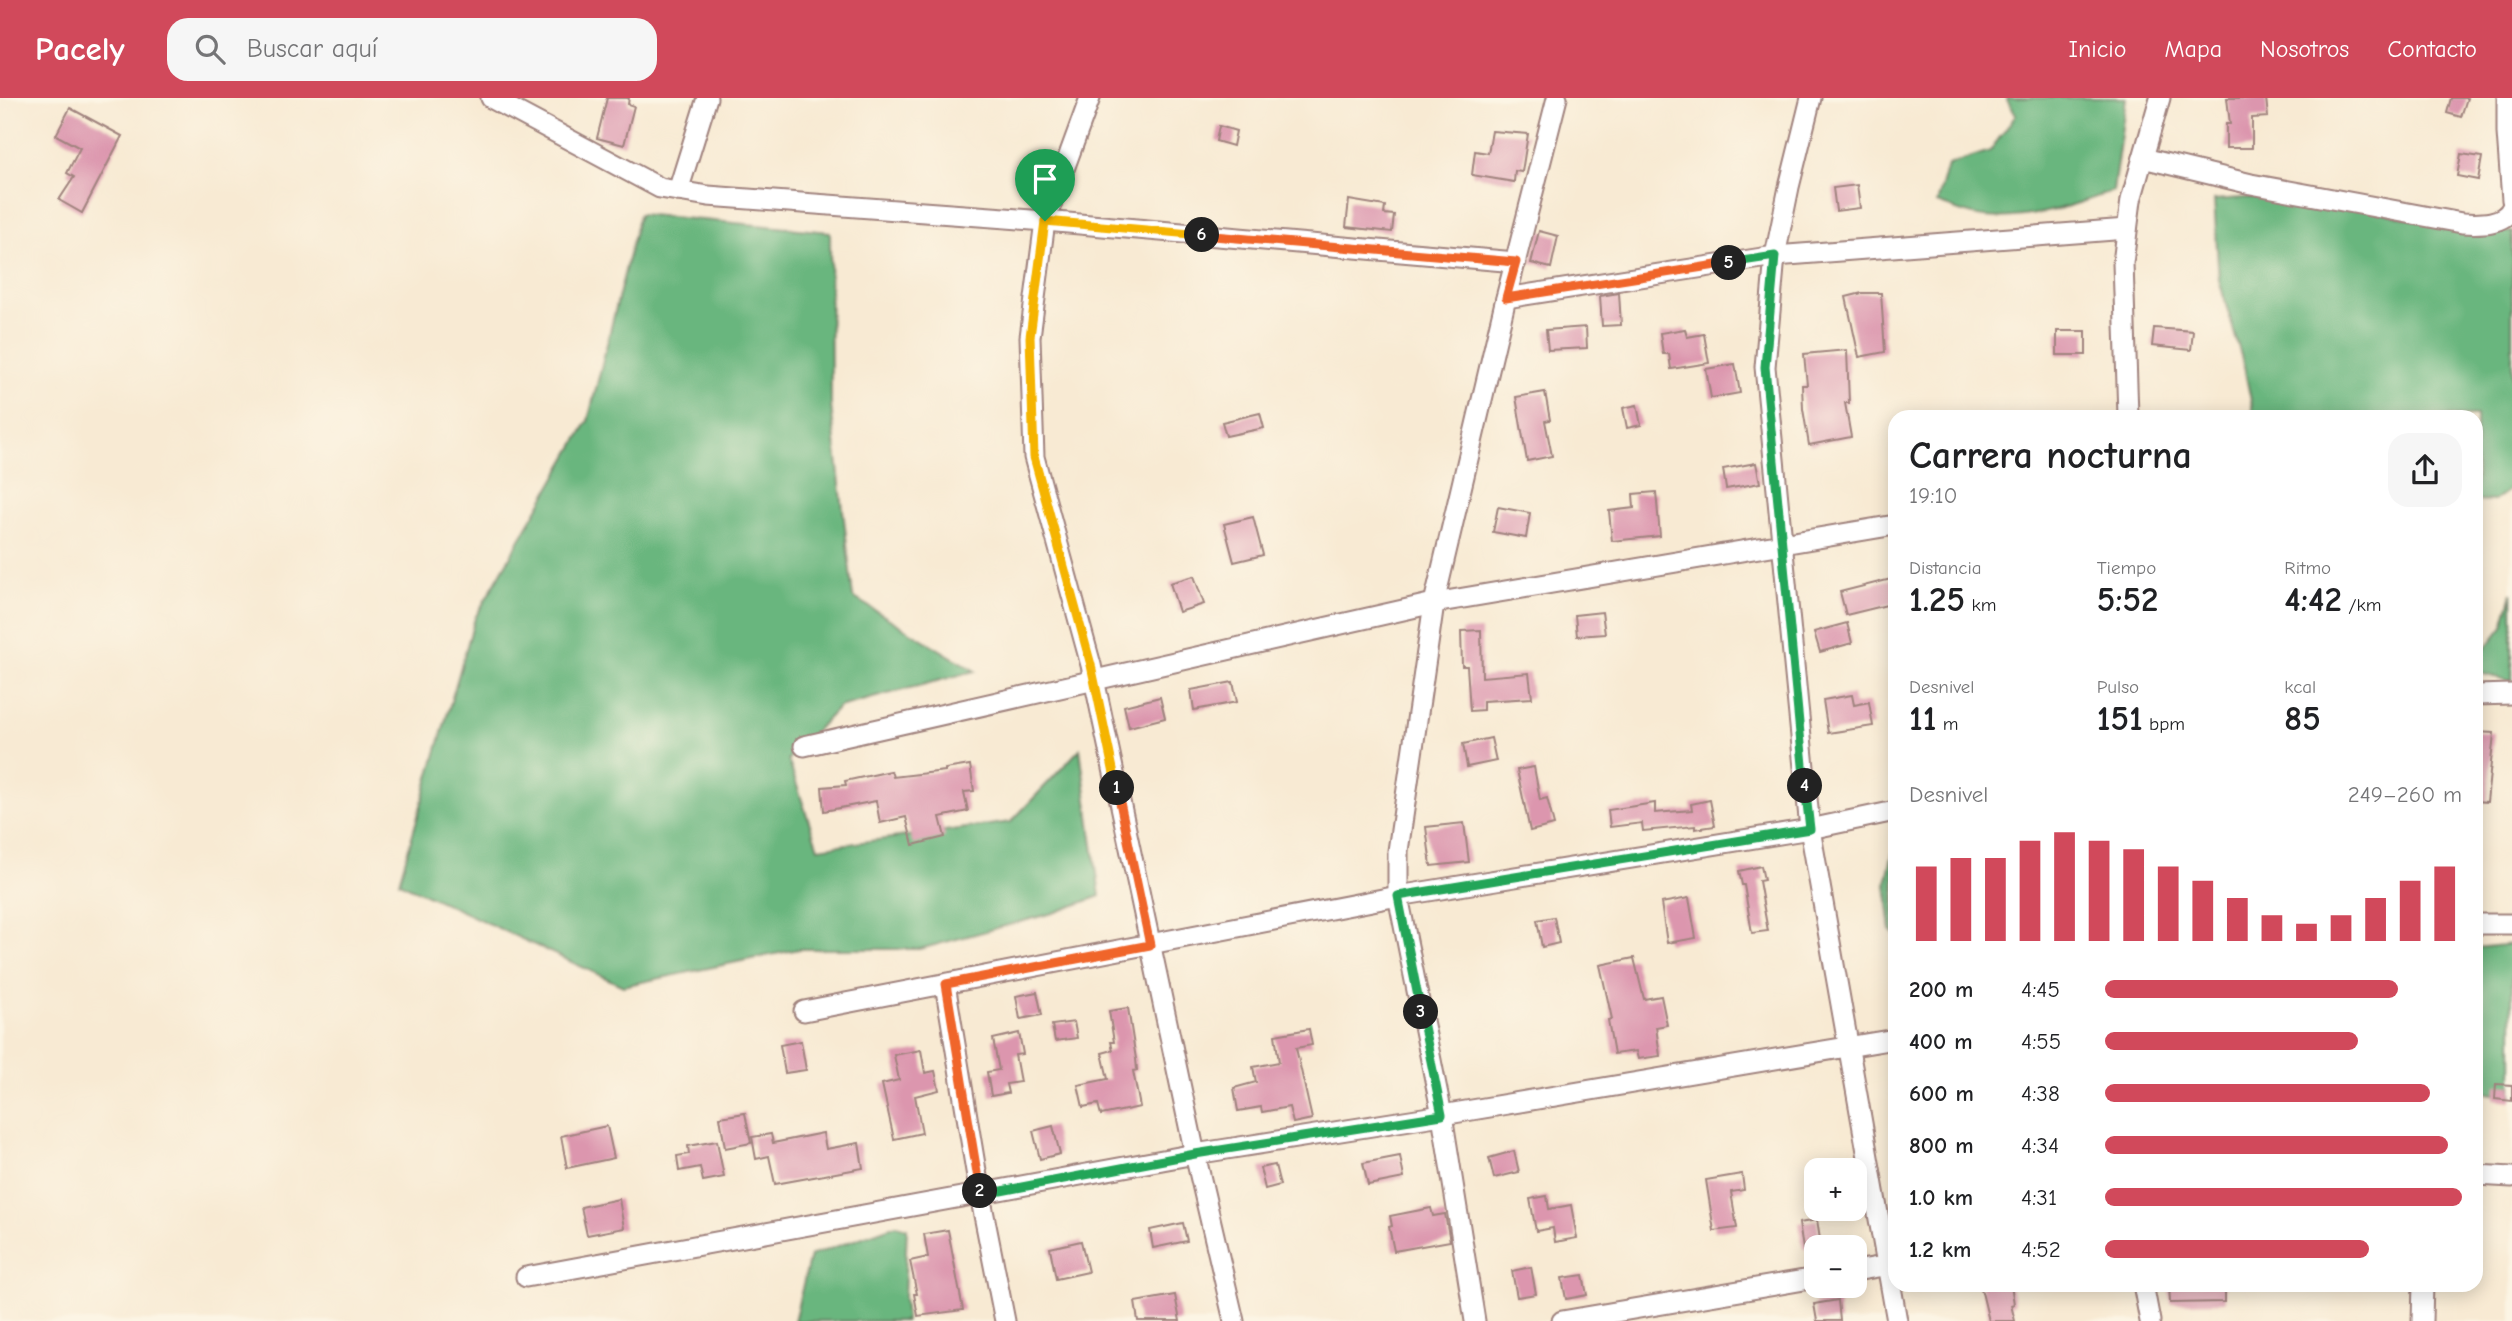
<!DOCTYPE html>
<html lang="es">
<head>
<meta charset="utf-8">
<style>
  body { margin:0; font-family:"Comic Neue",sans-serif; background:#f6f6f6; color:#202124; height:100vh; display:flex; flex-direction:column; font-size:26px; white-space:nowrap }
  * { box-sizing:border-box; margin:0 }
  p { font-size:23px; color:#757577 }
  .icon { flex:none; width:38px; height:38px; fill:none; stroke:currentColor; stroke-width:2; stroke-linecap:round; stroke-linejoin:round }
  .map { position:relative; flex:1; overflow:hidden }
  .drawer { position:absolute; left:1888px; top:312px; width:595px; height:882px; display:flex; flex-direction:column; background:#fff; border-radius:21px; box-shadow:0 4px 18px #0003 }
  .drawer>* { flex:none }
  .buttons { position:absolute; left:1804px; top:1060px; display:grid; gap:14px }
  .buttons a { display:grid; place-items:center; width:63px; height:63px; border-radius:14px; background:#fff; box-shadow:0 4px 18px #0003; font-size:35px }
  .pin { position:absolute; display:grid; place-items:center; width:60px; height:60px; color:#fff; margin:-72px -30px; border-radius:50% 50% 50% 0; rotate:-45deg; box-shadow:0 0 7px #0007 }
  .pin .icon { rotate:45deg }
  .km { position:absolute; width:35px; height:35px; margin:-18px; border-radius:50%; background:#222; color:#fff; font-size:19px; line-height:35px; text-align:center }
  .round { display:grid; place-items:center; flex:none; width:74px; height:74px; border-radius:21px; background:#f6f6f6 }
  .headline { display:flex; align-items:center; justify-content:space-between; height:119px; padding:0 21px }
  h1 { font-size:38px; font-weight:600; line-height:52px }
  .stats { display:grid; grid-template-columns:repeat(3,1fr); gap:10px; height:119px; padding:7px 21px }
  .stats div { display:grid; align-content:center }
  .stats b { font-size:35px; font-weight:600 }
  .stats small { font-size:19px; font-weight:400 }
  .stats p { font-size:19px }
  .chart { height:196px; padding:14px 21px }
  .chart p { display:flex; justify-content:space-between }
  .chart svg { width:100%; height:126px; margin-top:7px; stroke:#d1495b; stroke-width:6 }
  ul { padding:0 21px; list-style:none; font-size:23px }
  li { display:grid; grid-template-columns:112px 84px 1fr; align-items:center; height:52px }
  li i { height:18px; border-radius:9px; background:#d1495b }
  header { display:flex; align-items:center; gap:42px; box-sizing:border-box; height:98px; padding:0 35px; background:#d1495b; color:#fff }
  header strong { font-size:33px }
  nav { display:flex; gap:38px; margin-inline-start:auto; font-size:24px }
  .search { width:490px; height:63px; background:#f6f6f6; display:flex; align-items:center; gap:18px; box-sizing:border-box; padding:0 24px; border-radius:21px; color:#757577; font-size:26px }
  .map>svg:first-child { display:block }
  .forest { fill:#69b67e; stroke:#5a6a54; stroke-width:2 }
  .building { fill:#dc96ae }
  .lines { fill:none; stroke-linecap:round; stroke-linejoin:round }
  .street-casing { stroke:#a1847f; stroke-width:23 }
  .street { stroke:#fff; stroke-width:19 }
  .split-1-casing { stroke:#fff; stroke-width:14 }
  .split-2-casing { stroke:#fff; stroke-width:14 }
  .split-3-casing { stroke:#fff; stroke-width:14 }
  .split-4-casing { stroke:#fff; stroke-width:14 }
  .split-5-casing { stroke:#fff; stroke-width:14 }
  .split-6-casing { stroke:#fff; stroke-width:14 }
  .split-7-casing { stroke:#fff; stroke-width:14 }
  .split-1 { stroke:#f5b400; stroke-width:9 }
  .split-2 { stroke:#f0652b; stroke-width:9 }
  .split-3 { stroke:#22a559; stroke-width:9 }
  .split-4 { stroke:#22a559; stroke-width:9 }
  .split-5 { stroke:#22a559; stroke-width:9 }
  .split-6 { stroke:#f0652b; stroke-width:9 }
  .split-7 { stroke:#f5b400; stroke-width:9 }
</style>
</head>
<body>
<header>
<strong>Pacely</strong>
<div class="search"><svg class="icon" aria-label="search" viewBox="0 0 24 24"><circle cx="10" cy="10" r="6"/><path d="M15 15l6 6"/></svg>Buscar aquí</div>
<nav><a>Inicio</a><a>Mapa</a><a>Nosotros</a><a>Contacto</a></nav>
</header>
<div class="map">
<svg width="2512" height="1223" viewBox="0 0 2512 1223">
  <rect width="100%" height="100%" fill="#fcf5e5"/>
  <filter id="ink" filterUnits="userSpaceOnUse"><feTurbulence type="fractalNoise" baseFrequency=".0143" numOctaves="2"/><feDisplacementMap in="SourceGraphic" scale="14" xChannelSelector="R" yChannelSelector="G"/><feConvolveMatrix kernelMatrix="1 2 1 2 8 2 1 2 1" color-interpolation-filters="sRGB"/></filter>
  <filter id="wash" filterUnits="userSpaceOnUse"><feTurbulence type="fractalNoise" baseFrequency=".00686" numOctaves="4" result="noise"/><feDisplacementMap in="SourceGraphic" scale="28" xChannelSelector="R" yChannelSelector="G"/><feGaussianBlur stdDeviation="1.57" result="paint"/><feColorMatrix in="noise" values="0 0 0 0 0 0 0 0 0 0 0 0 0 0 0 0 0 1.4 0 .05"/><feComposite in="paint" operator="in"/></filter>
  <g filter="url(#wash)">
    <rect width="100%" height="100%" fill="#f8ead3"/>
    <g class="forest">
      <path d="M2006,0H2126L2113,93C2072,108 2029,123 1984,119C1969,118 1952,110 1937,105L1948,67L1990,53L2016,17Z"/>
      <polygon points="2301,96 2465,133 2512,134 2512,390 2494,403 2476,402 2476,318 2254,318 2244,268 2219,182 2214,102"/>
      <polygon points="639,116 830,134 831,308 853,499 975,573 839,609 788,661 818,750 1011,724 1080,651 1100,798 1053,815 920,851 799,851 623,888 399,784 475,520 588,323"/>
      <polygon points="2512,495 2512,582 2510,583 2476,574 2476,558 2478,560 2503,528"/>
      <polygon points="1895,746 1895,837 1891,833 1886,785"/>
      <polygon points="2512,846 2512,999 2476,993 2476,850"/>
      <polygon points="896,1127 907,1130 904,1200 906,1223 794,1223 810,1158"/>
    </g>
    <g id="blocks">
      <g class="building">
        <polygon points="607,0 629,0 628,6 634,8 624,47 597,40"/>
        <polygon points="2227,0 2266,0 2268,19 2252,20 2252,50 2226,50 2226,26 2230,26"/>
        <polygon points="2451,0 2467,0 2461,19 2447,15"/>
        <polygon points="70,10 122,38 82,115 59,102 74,79 67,75 80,50 56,37"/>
        <polygon points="1219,28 1236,33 1233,48 1216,43"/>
        <polygon points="1492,33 1528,36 1522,74 1515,73 1514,84 1472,77 1475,53 1488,55"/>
        <polygon points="2461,56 2482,59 2478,82 2457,78"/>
        <polygon points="1857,87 1860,110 1836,113 1833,90"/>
        <polygon points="1349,102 1385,108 1384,116 1394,117 1392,134 1346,129"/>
        <polygon points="1539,133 1558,138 1551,170 1531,165"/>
        <polygon points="1619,195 1621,227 1602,228 1600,198"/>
        <polygon points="1862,195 1881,195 1885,254 1859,259 1846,199"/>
        <polygon points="1586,229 1587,250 1548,252 1546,232"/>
        <polygon points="2154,230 2193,233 2191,252 2152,248"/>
        <polygon points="1685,231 1687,239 1704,236 1709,265 1671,271 1669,256 1663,256 1660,235"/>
        <rect x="2057" y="233" width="29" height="24"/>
        <polygon points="1847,252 1849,305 1845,305 1851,339 1809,347 1803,311 1802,287 1807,287 1804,256"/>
        <polygon points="1735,266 1740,295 1711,300 1706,271"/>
        <polygon points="1545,294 1550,322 1545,323 1552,358 1527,363 1516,299"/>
        <polygon points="1637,307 1641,327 1627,330 1623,310"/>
        <polygon points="1260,315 1264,330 1226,338 1222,324"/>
        <polygon points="1756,365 1760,385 1726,391 1723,371"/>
        <polygon points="1656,394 1660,438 1612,443 1609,413 1634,410 1633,396"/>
        <polygon points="1498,409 1530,415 1526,440 1493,434"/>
        <polygon points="1253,419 1263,457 1234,464 1224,426"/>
        <polygon points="1194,478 1204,506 1179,514 1170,485"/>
        <polygon points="1895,480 1895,505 1846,517 1840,494"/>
        <polygon points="1602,514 1605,536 1577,538 1575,517"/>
        <polygon points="1847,525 1852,545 1820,554 1814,534"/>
        <polygon points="1481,532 1482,579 1529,575 1532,600 1483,603 1483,612 1470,613 1467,568 1462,568 1461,533"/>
        <polygon points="1233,584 1237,604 1194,612 1191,592"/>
        <polygon points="1852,597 1854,607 1869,604 1873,628 1828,635 1823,602"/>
        <polygon points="1160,599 1165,620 1129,629 1124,608"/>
        <polygon points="2476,634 2494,635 2487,704 2476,703"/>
        <polygon points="1491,640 1496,663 1467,669 1463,646"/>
        <polygon points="970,667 974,693 964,694 968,713 940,719 945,739 913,747 906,719 880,725 876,703 824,713 822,689 846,687 845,683 891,673 893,679 945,673 945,671"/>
        <polygon points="1534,669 1540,702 1547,700 1554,727 1530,733 1517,672"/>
        <polygon points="1710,702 1715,728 1695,731 1695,728 1643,733 1642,725 1610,729 1608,712 1655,705 1655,715 1692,712 1691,706"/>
        <polygon points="1464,725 1469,764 1431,768 1426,729"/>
        <polygon points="1761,768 1764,782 1759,783 1768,833 1752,835 1744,787 1742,787 1739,773"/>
        <polygon points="1689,800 1696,840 1667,845 1661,805"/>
        <polygon points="1554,819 1559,845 1542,849 1537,822"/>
        <polygon points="1634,860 1644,901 1661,898 1667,927 1656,929 1660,958 1638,961 1636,953 1614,956 1608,922 1612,921 1600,867"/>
        <polygon points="1037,894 1042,917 1020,921 1016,898"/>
        <polygon points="1128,910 1136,961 1137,972 1133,973 1140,1009 1101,1017 1098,1006 1083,1009 1078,987 1108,981 1102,955 1113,952 1111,944 1114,944 1109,913"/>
        <polygon points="1074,924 1077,940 1055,943 1052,927"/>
        <polygon points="1309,931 1312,947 1296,950 1312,1021 1293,1025 1289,1009 1262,1014 1261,1009 1238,1013 1234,990 1256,984 1253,969 1279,964 1275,937"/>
        <polygon points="1019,935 1023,956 1015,957 1020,984 1006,986 1008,995 991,998 987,974 999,972 993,941"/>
        <polygon points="801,943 806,972 785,975 780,947"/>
        <polygon points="921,952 925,975 935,973 939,992 915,998 922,1035 894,1041 882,986 899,982 894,957"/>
        <polygon points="2496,986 2512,987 2512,1003 2495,1001"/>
        <polygon points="745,1015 751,1045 725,1050 720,1019"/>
        <polygon points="607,1028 614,1060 567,1070 561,1038"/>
        <polygon points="1053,1028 1060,1056 1040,1061 1033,1033"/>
        <polygon points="823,1035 826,1051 859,1045 863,1070 775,1086 769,1058 756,1061 752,1039 771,1036 773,1045"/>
        <polygon points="717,1043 724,1079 703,1083 700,1069 679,1073 677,1058 689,1056 688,1048"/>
        <polygon points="1514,1053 1519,1074 1494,1080 1489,1060"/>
        <polygon points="1400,1058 1404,1080 1368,1087 1363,1065"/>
        <polygon points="1275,1067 1280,1087 1265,1091 1260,1070"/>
        <polygon points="1742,1076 1744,1092 1731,1094 1737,1130 1714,1133 1706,1082"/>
        <polygon points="1547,1098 1549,1111 1571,1107 1577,1140 1555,1144 1553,1130 1536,1133 1530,1101"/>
        <polygon points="619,1101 624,1130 587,1137 581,1109"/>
        <polygon points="1431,1110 1433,1118 1445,1116 1450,1143 1394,1153 1389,1129 1392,1128 1390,1118"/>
        <polygon points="1817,1122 1821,1148 1803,1151 1799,1125"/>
        <polygon points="1183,1125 1187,1143 1153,1150 1150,1132"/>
        <polygon points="948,1132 963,1212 918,1218 914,1196 917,1196 910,1163 928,1159 924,1136"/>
        <polygon points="1081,1143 1088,1174 1056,1181 1050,1150"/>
        <polygon points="1531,1169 1536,1196 1517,1199 1512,1173"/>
        <polygon points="1583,1177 1587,1197 1566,1201 1562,1180"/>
        <polygon points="1980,1186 2011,1186 2014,1206 2011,1207 2015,1223 1989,1223"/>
        <polygon points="2169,1186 2225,1186 2225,1204 2170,1205"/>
        <polygon points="1175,1197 1180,1223 1138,1223 1135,1204"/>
        <polygon points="1838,1202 1840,1223 1817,1223 1814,1206"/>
      </g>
    </g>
  </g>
  <g filter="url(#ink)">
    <use href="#blocks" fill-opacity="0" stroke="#a1847f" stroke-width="2"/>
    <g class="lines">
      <defs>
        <g id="street">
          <polyline points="491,0 660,90 708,98 1045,123 1516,164"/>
          <polyline points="1090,0 1045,123 1030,239 1034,359 1091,567 1195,1056 1234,1223"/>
          <polyline points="1811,0 1789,89 1775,158 1765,269 1810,731 1897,1223"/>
          <polyline points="2507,0 2507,35 2512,102"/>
          <path d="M2143,60L2251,86L2462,125C2479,126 2505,127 2512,109"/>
          <polyline points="678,93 707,0"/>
          <polyline points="1506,200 1775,158 2127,131"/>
          <polyline points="2128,318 2123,165 2131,102 2160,0"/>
          <polyline points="2476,597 2512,596"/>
          <polyline points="804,648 1434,505 1895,427"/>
          <polyline points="2476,826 2512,826"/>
          <polyline points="945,886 980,1097 1005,1223"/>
          <polyline points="804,913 1398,798 1810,731 1895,713"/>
          <polyline points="2476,1077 2512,1079"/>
          <polyline points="1855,1173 1895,1166"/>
          <polyline points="526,1179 1195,1056 1442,1017 1895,941"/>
          <polyline points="2143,1186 2150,1223"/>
          <polyline points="1475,1223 1442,1017 1398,798 1398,753 1434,505 1506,200 1557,0"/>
          <polyline points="1562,1223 1816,1180"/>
          <polyline points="2422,1223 2423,1186"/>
        </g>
      </defs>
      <use href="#street" class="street-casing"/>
      <use href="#street" class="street"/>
    </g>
  </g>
  <g class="lines" filter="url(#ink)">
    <defs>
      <polyline id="split-1" points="1045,123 1030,239 1034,359 1091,567 1117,690"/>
      <polyline id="split-2" points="980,1093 946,886 1150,847 1117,690"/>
      <polyline id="split-3" points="980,1093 980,1097 1195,1056 1442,1017 1421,914"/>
      <polyline id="split-4" points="1421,914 1398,798 1810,731 1805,688"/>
      <polyline id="split-5" points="1729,165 1775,158 1765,269 1805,688"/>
      <polyline id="split-6" points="1202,137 1516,164 1506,200 1729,165"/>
      <polyline id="split-7" points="1045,123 1202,137"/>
    </defs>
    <use href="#split-1" class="split-1-casing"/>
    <use href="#split-2" class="split-2-casing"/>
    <use href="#split-3" class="split-3-casing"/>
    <use href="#split-4" class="split-4-casing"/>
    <use href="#split-5" class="split-5-casing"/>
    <use href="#split-6" class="split-6-casing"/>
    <use href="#split-7" class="split-7-casing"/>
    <use href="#split-1" class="split-1"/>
    <use href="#split-2" class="split-2"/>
    <use href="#split-3" class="split-3"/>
    <use href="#split-4" class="split-4"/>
    <use href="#split-5" class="split-5"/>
    <use href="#split-6" class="split-6"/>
    <use href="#split-7" class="split-7"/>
  </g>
</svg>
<div class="buttons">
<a>+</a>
<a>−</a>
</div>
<div class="pin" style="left:1045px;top:123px;background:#1e9e55"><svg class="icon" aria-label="arrive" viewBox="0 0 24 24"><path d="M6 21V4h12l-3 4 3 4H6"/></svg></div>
<b class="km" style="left:1117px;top:690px">1</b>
<b class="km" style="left:980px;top:1093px">2</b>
<b class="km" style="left:1421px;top:914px">3</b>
<b class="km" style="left:1805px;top:688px">4</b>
<b class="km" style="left:1729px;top:165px">5</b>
<b class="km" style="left:1202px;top:137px">6</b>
<section class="drawer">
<div class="headline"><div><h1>Carrera nocturna</h1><p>19:10</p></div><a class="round"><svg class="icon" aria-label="share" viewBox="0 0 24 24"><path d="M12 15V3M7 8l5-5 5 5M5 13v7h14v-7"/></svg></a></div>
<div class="stats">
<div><p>Distancia</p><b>1.25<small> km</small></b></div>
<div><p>Tiempo</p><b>5:52</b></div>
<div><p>Ritmo</p><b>4:42<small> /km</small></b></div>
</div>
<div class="stats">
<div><p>Desnivel</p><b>11<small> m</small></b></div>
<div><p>Pulso</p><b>151<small> bpm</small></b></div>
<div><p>kcal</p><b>85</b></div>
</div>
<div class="chart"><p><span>Desnivel</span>249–260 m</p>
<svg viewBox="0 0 160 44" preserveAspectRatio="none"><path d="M5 44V18M15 44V15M25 44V15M35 44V9M45 44V6M55 44V9M65 44V12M75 44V18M85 44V23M95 44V29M105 44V35M115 44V38M125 44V35M135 44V29M145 44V23M155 44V18"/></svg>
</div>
<ul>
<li><b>200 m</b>4:45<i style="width:82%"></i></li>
<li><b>400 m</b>4:55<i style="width:71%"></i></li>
<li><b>600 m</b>4:38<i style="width:91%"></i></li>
<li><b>800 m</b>4:34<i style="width:96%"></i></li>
<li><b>1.0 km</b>4:31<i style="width:100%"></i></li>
<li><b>1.2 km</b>4:52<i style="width:74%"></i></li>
</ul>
</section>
</div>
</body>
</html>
